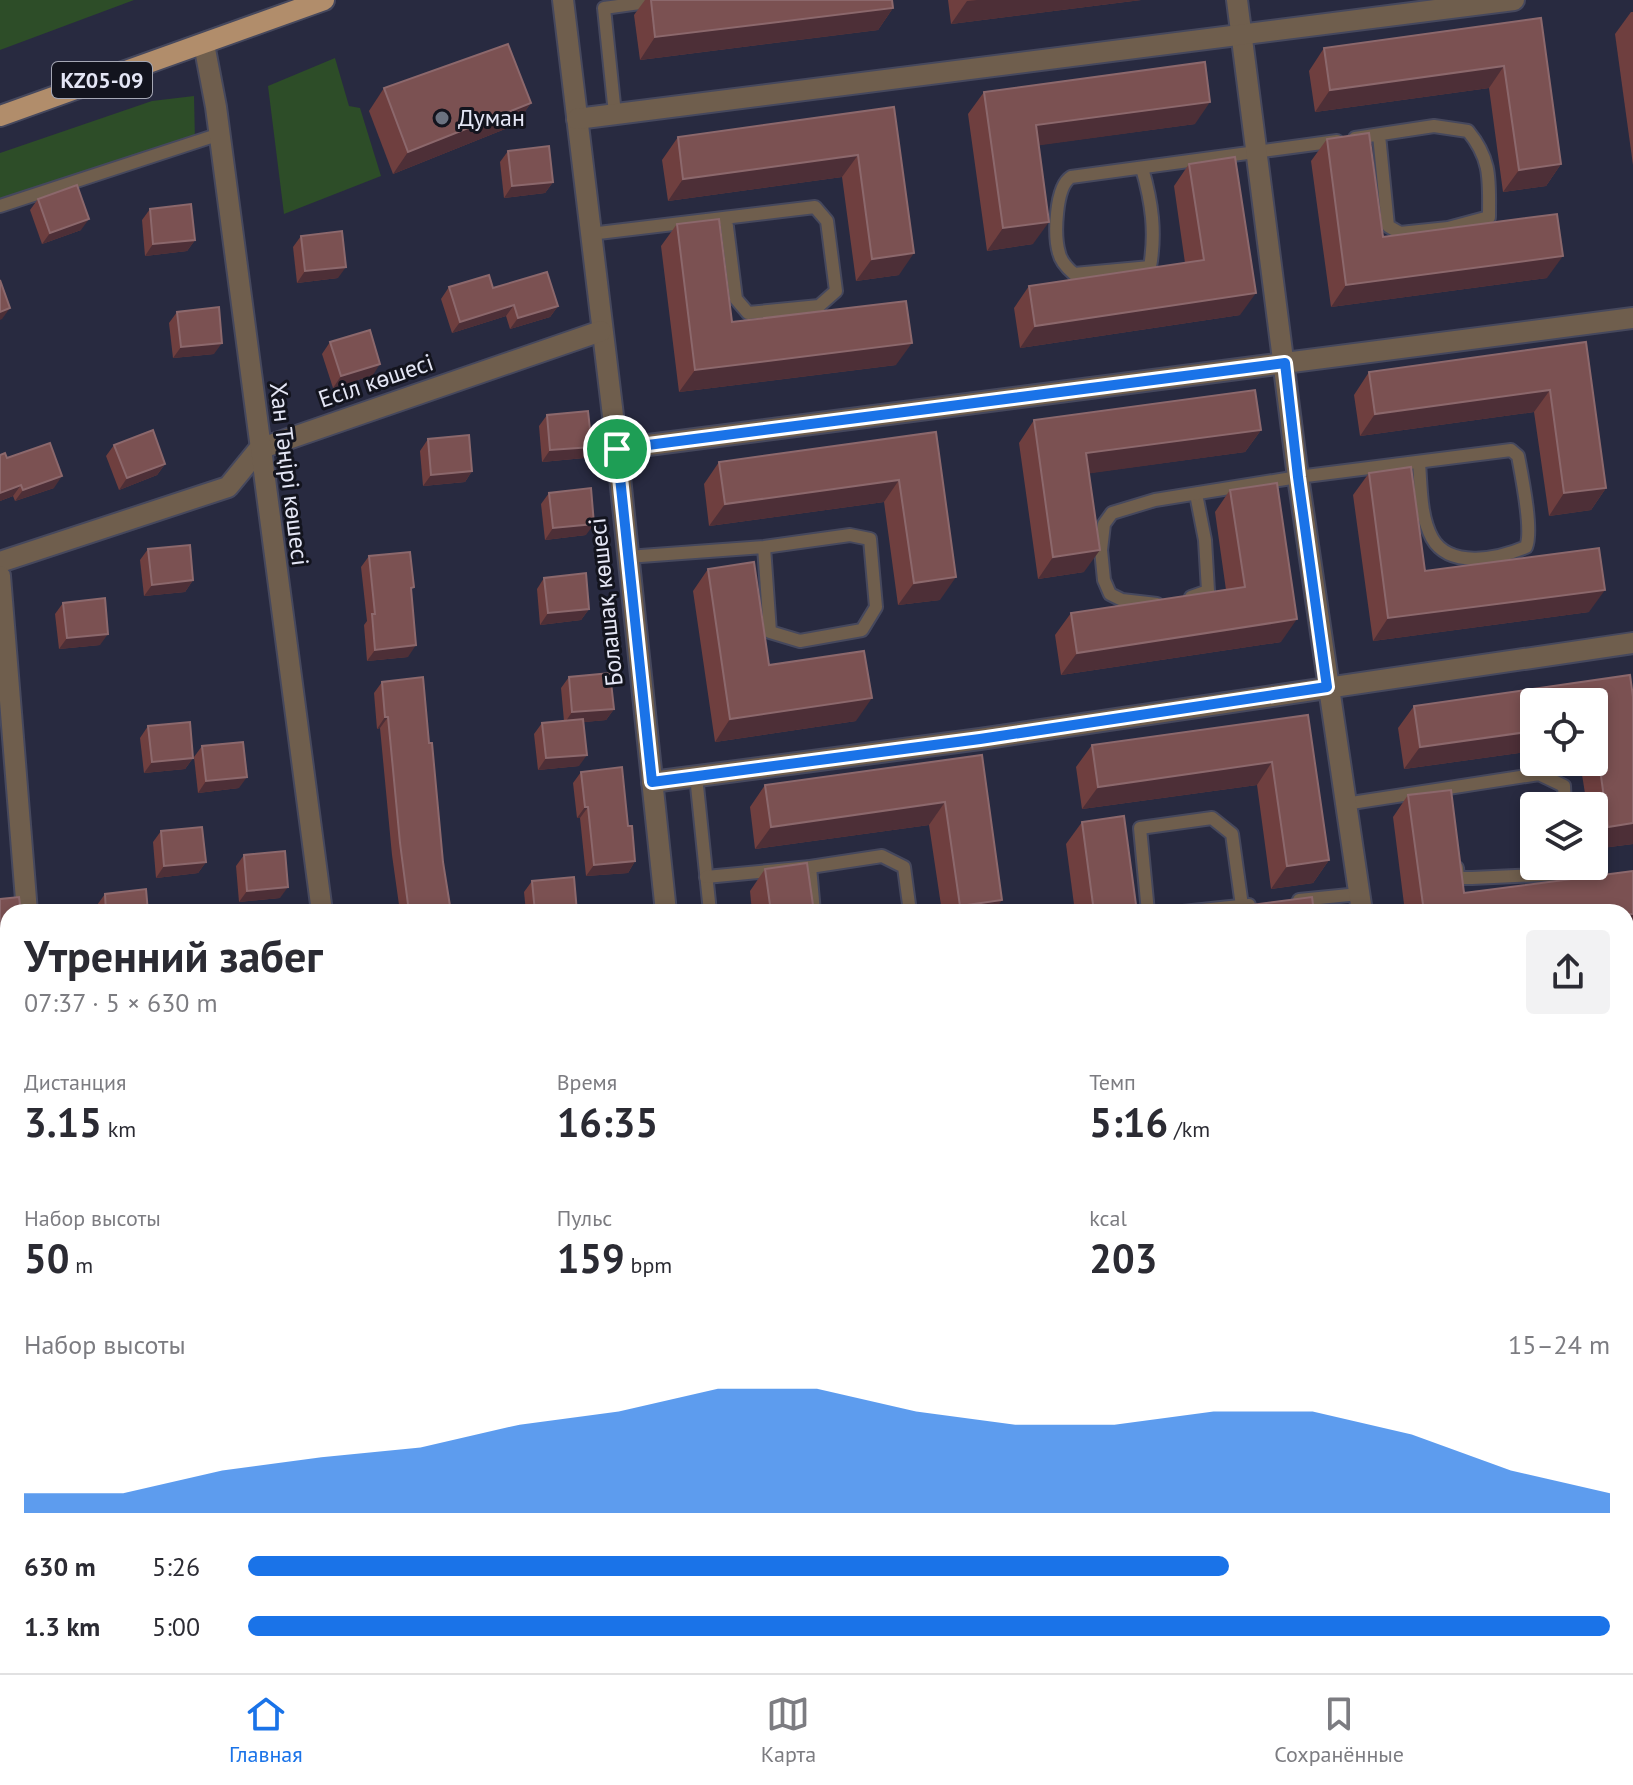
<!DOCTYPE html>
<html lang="ru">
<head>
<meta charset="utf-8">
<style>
  body { margin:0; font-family:"PT Sans",sans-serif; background:#f2f2f3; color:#2b2b33; height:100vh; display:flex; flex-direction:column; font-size:30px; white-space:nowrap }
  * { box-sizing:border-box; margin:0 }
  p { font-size:26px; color:#7c7c81 }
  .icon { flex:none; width:44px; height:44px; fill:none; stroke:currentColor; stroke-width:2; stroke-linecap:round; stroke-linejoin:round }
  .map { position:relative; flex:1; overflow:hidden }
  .details { position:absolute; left:0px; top:904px; width:1634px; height:770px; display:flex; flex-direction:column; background:#fff; border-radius:24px 24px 0 0; box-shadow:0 4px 12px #0003 }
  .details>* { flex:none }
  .tools { position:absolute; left:1520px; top:688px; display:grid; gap:16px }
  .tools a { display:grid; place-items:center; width:88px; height:88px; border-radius:8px; background:#fff; box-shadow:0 4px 12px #0003; font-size:40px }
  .pin { position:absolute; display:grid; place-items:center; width:68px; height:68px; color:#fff; margin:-34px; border:4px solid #fff; border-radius:50%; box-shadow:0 2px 8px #0007 }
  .round { display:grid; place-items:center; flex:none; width:84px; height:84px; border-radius:8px; background:#f2f2f3 }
  .overview { display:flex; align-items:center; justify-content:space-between; height:136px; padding:0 24px }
  h1 { font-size:44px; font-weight:800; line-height:60px }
  .figures { display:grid; grid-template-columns:repeat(3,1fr); gap:12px; height:136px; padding:8px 24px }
  .figures div { display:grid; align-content:center }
  .figures b { font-size:40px; font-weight:800 }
  .figures small { font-size:22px; font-weight:400 }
  .figures p { font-size:22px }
  .chart { height:224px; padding:16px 24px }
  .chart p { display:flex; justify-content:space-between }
  .chart svg { width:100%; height:144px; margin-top:8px; fill:#1a73e8; opacity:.7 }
  ul { padding:0 24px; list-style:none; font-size:26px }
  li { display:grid; grid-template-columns:128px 96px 1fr; align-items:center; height:60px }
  li i { height:20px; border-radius:10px; background:#1a73e8 }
  .dock { display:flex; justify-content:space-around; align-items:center; height:112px; border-top:2px solid #e1e1e2; background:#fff; font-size:22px; color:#7c7c81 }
  .dock a { display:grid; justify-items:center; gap:4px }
  .dock .active { color:#1a73e8 }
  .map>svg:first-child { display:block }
  .green { fill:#2d4d28 }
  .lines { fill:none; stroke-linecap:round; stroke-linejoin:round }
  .service-casing { stroke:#46485d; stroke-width:16 }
  .minor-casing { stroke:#46485d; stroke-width:24 }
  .tertiary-casing { stroke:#46485d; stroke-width:24 }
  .primary-casing { stroke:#46485d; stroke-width:24 }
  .service { stroke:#6f5e4d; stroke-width:12 }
  .minor { stroke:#6f5e4d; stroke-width:20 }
  .tertiary { stroke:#6f5e4d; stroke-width:20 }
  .primary { stroke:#b18d6b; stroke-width:20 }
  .wall { fill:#6f3f3f }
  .shaded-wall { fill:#4d2f37 }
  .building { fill:#7b5152; stroke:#8c686c; stroke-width:2 }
  .route-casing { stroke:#fff; stroke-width:16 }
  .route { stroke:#1a73e8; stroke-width:10 }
  .worship-dot { fill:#6b7280; stroke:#13141e; stroke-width:3 }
  .labels { text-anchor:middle; stroke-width:6; stroke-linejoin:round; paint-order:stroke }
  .shield { fill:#13141e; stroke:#a5a7b4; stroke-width:2 }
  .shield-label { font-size:22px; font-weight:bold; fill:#e4e6f5 }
  .poi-label { font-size:24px; fill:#e4e6f5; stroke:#13141e; text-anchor:start }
  .street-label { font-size:24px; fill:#e4e6f5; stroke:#13141e }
</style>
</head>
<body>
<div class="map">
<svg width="1633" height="1673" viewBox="0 0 1633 1673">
  <rect width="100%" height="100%" fill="#282a40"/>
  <g class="green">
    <polygon points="0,0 134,0 0,50"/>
    <polygon points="335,58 349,106 360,108 381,176 284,214 268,86"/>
    <polygon points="194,96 195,142 0,206 0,153 152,101"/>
  </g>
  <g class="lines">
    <defs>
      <g id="service">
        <polyline points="615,114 604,8 661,0"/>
        <path d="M1355,138L1434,126L1468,131C1492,160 1489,181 1489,217L1448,228L1400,233L1388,226L1379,135"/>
        <path d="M1142,168C1152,203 1156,232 1150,267L1074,274C1067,268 1061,262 1059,253C1054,236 1055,187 1071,177L1337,141"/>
        <polyline points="0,206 220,134"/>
        <polyline points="590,234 815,207 827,221 836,291 819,306 748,313 736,299 726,219"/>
        <polyline points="627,557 764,547 850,535 870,539 876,607 862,630 800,641 770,632 764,547"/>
        <polyline points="1191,597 1208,591 1205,540 1196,494"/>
        <path d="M1157,604L1122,600L1110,594L1104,580L1101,550L1104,524L1112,513L1155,500L1298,477L1511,450L1518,456C1522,477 1533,531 1526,547C1500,558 1450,570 1432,538C1420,516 1421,487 1419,463"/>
        <polyline points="696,776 710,912"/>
        <polyline points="1345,804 1539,774 1564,786 1565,806"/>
        <polyline points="810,867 814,912"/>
        <polyline points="1457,868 1458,878 1472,878 1560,874 1564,866"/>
        <polyline points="706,877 810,867 882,856 904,867 910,912"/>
        <polyline points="1299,900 1359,894"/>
        <polyline points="1148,912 1140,828 1212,818 1232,834 1242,906"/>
        <polyline points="1183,912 1249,905"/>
      </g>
      <g id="minor">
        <polyline points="563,0 617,449 666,912"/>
        <polyline points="1237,0 1298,477 1362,912"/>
        <polyline points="577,119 1514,0"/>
        <polyline points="617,449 1633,318"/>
        <polyline points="0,562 228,487 259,449 601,331"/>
        <polyline points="0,576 27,912"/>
        <polyline points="652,782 980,739 1633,643"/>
        <polyline points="1626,959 1633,958"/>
        <polyline points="0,1051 8,1050"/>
        <polyline points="1626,1238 1633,1237"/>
        <polyline points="104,1666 105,1673"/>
        <polyline points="745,1666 746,1673"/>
        <polyline points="1154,1666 1155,1673"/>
        <polyline points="1519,1666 1520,1673"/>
      </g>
      <g id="tertiary">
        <polyline points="204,44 216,107 322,912"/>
        <polyline points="1626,1586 1633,1585"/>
        <polyline points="398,1666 398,1673"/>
        <polyline points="993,1673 1040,1666"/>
      </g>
      <polyline id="primary" points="0,116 324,0"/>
    </defs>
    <use href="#service" class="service-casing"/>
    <use href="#minor" class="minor-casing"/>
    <use href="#tertiary" class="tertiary-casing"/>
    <use href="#primary" class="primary-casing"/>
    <use href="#service" class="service"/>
    <use href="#minor" class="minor"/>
    <use href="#tertiary" class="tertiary"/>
    <use href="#primary" class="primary"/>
  </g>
  <g class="wall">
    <polygon points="645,0 892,0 893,8 878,30 640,60 634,15"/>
    <polygon points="948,0 1141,0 951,24"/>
    <polygon points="1631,12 1633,12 1633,165 1615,34"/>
    <polygon points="1541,18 1561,164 1546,186 1503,192 1489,88 1315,112 1309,71 1324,48"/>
    <polygon points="384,88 531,103 515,125 393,174 369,111"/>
    <polygon points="984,92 1195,124 1038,145 1033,244 987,251 968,114"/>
    <polygon points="894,107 899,275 856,281 842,177 668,201 662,160 678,137"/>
    <polygon points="1327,139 1383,237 1547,278 1331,307 1311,161"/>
    <polygon points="508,151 553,182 545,193 504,198 500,162"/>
    <polygon points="1189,164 1240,315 1020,348 1014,308 1029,286 1185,263 1174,186"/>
    <polygon points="38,199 81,230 42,244 30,210"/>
    <polygon points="150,209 195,240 187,251 145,256 142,220"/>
    <polygon points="677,224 732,322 896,365 679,392 661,246"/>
    <polygon points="301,236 338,278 297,283 293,247"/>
    <polygon points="449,287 493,288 558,306 550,317 510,329 506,316 452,333 441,299"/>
    <polygon points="177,312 214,354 173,358 169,323"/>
    <polygon points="330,342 373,375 333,388 322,354"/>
    <polygon points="1586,342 1606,488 1591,510 1549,516 1534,412 1360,436 1354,395 1369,372"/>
    <polygon points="547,415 592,447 584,458 542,462 539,426"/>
    <polygon points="1034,420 1261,430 1245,452 1089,473 1084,572 1038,579 1019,443"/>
    <polygon points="936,432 940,600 898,605 884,502 709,526 704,484 719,462"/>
    <polygon points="428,439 472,471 465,482 423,486 420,451"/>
    <polygon points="114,445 165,464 157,475 119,490 106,456"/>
    <polygon points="0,455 7,458 54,488 15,501 13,496 0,501"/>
    <polygon points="1369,473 1425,571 1589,612 1373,641 1353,495"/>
    <polygon points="1230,490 1281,642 1061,675 1055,635 1071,613 1226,590 1215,512"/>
    <polygon points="549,493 586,535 545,540 541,504"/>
    <polygon points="148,549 193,580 185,592 144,596 140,560"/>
    <polygon points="369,556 411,592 408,657 367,661 364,625 367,621 361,567"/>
    <polygon points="708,569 769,665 856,721 715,742 693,591"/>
    <polygon points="544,578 589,609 581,620 540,625 537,589"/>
    <polygon points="63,603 100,645 59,649 55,614"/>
    <polygon points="569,677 614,709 606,720 584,722 579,766 538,770 534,734 542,723 564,721 561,688"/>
    <polygon points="382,682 443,862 451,912 400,912 392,855 380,728 377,729 374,693"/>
    <polygon points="1633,697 1633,844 1594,849 1594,806 1587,806 1580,762 1594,762 1594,702 1534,702 1534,751 1404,769 1398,728 1414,706"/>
    <polygon points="1308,715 1329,860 1313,883 1271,889 1257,785 1082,809 1076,767 1092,745"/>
    <polygon points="148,726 193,758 185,769 144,773 140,738"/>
    <polygon points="202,746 239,788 198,793 194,757"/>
    <polygon points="982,755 994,912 942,912 929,825 755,849 750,807 765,785"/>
    <polygon points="581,772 628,826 635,861 628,873 586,876 580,818 577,818 573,783"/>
    <polygon points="1451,790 1464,893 1633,871 1633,928 1629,934 1626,935 1626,912 1405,912 1393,817 1408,795"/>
    <polygon points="1082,822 1137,912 1075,912 1066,844"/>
    <polygon points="161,831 206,862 198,873 156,878 153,842"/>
    <polygon points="244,855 280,898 239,902 236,866"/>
    <polygon points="765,869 814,912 752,912 750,891"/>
    <polygon points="532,881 577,912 526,912 524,892"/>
    <polygon points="105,894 148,912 97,912 97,905"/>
    <polygon points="1631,1154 1633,1154 1633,1199 1626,1200 1626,1161"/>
    <polygon points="8,1293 8,1334 4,1298"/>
    <polygon points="255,1666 306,1666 307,1673 256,1673"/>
    <polygon points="472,1666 522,1666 523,1673 473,1673"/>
    <polygon points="670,1666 720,1666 715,1673 671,1673"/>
    <polygon points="1207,1666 1329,1666 1329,1673 1206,1673 1205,1669"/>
    <polygon points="1382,1666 1430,1666 1425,1673 1382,1673"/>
  </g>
  <g class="shaded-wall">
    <polygon points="977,0 1141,0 951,24 967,1"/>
    <polygon points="893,8 878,30 640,60 655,37"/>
    <polygon points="1504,66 1489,88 1315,112 1330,90"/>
    <polygon points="1210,102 1195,124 1020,148 1036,125"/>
    <polygon points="531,103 515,125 393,174 408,152"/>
    <polygon points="858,155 842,177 668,201 683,179"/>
    <polygon points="1561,164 1546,186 1503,192 1519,170"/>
    <polygon points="553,182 545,193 504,198 512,186"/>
    <polygon points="89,219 81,230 42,244 50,233"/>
    <polygon points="1049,222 1033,244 987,251 1003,228"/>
    <polygon points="195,240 187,251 145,256 153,244"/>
    <polygon points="914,253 899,275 856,281 872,259"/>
    <polygon points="1563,256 1547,278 1331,307 1346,285"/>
    <polygon points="346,267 338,278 297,283 305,271"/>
    <polygon points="1256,293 1240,315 1020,348 1035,326"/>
    <polygon points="514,305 506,316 452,333 460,322"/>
    <polygon points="558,306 550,317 510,329 518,318"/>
    <polygon points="10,308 2,319 0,320 0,312"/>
    <polygon points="222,343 214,354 173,358 181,347"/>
    <polygon points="912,343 896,365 679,392 695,370"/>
    <polygon points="380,364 373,375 333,388 341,376"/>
    <polygon points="1550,390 1534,412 1360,436 1375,414"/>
    <polygon points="1261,430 1245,452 1071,476 1086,453"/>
    <polygon points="592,447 584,458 542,462 550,450"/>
    <polygon points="165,464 157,475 119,490 127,478"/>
    <polygon points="472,471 465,482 423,486 431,475"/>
    <polygon points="62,476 54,488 15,501 23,490"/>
    <polygon points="899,480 884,502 709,526 725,504"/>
    <polygon points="21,485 13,496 0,501 0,493"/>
    <polygon points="1606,488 1591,510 1549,516 1564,493"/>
    <polygon points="594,524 586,535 545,540 553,528"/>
    <polygon points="1100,550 1084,572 1038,579 1053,557"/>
    <polygon points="956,577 940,600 898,605 914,583"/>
    <polygon points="193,580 185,592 144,596 152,585"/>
    <polygon points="1605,590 1589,612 1373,641 1388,618"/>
    <polygon points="589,609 581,620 540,625 548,613"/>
    <polygon points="1297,619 1281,642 1061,675 1077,653"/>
    <polygon points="108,634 100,645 59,649 67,638"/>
    <polygon points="416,645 408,657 367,661 375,650"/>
    <polygon points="872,698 856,721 715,742 730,719"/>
    <polygon points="614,709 606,720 564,724 572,712"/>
    <polygon points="385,717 388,717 380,728 377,729"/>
    <polygon points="1534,731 1534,751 1404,769 1420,747"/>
    <polygon points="587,755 579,766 538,770 546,758"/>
    <polygon points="193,758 185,769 144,773 152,762"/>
    <polygon points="1272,762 1257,785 1082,809 1098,787"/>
    <polygon points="247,777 239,788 198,793 206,781"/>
    <polygon points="945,802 929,825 755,849 771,827"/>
    <polygon points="585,807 588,807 580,818 577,818"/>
    <polygon points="1633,823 1633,844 1594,849 1608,827"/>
    <polygon points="1329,860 1313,883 1271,889 1287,866"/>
    <polygon points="635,861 628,873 586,876 594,865"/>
    <polygon points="206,862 198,873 156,878 164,866"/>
    <polygon points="288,887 280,898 239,902 247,891"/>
    <polygon points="1002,900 994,912 955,912 960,906"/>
    <polygon points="1626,914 1633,914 1633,928 1629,934 1626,935"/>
    <polygon points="8,979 8,986 5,990 0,991 0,980"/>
    <polygon points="0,1123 8,1123 8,1133 0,1134"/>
    <polygon points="1633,1189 1633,1199 1626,1200 1626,1199"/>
    <polygon points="8,1217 8,1228 0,1229 0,1218"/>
    <polygon points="1633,1289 1633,1303 1626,1304 1626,1290"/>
    <polygon points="1633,1499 1633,1513 1626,1514 1626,1500"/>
    <polygon points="709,1666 720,1666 715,1673 676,1673 679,1669"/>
    <polygon points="1402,1666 1430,1666 1425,1673 1387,1673 1391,1667"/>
    <polygon points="1468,1666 1506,1666 1505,1667 1464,1672"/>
  </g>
  <g class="building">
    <polygon points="651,0 892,0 893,8 655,37"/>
    <polygon points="1541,18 1561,164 1519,170 1504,66 1330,90 1324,48"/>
    <polygon points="508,44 531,103 408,152 384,88"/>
    <polygon points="1205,62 1210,102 1036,125 1049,222 1003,228 984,92"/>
    <polygon points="894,107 914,253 872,259 858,155 683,179 678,137"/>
    <polygon points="1369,133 1383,237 1557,214 1563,256 1346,285 1327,139"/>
    <polygon points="549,146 553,182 512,186 508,151"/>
    <polygon points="1235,157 1256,293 1035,326 1029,286 1204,260 1189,164"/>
    <polygon points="77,185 89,219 50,233 38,199"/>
    <polygon points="191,204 195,240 153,244 150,209"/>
    <polygon points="719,219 732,322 906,301 912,343 695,370 677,224"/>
    <polygon points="342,231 346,267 305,271 301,236"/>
    <polygon points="547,272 558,306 518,318 514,305 460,322 449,287 489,275 493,288"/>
    <polygon points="0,280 10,308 0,312"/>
    <polygon points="219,307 222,343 181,347 177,312"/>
    <polygon points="370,330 380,364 341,376 330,342"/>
    <polygon points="1586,342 1606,488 1564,493 1550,390 1375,414 1369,372"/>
    <polygon points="1255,390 1261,430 1086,453 1100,550 1053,557 1034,420"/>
    <polygon points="588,411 592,447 550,450 547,415"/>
    <polygon points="153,430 165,464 127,478 114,445"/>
    <polygon points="936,432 956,577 914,583 899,480 725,504 719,462"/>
    <polygon points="469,435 472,471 431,475 428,439"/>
    <polygon points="50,443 62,476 23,490 21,485 0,493 0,455 5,453 7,458"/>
    <polygon points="1411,467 1425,571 1599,548 1605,590 1388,618 1369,473"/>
    <polygon points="1277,483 1297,619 1077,653 1071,613 1245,587 1230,490"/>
    <polygon points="591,488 594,524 553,528 549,493"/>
    <polygon points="190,545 193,580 152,585 148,549"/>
    <polygon points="410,552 414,587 411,588 416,645 375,650 372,614 375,614 369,556"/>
    <polygon points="754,562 769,665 864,651 872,698 730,719 708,569"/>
    <polygon points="586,573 589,609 548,613 544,578"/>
    <polygon points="105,598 108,634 67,638 63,603"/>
    <polygon points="610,673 614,709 572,712 569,677"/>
    <polygon points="1630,675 1633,697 1633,823 1608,827 1594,725 1594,702 1534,702 1534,731 1420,747 1414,706"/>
    <polygon points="423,677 429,743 432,743 443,862 451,912 409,912 400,843 388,717 385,717 382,682"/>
    <polygon points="1308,715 1329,860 1287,866 1272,762 1098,787 1092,745"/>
    <polygon points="583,719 587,755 546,758 542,723"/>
    <polygon points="190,722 193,758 152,762 148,726"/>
    <polygon points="243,742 247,777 206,781 202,746"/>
    <polygon points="982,755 1002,900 960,906 945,802 771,827 765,785"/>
    <polygon points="622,767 628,826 632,826 635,861 594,865 588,807 585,807 581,772"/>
    <polygon points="1451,790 1464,893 1633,871 1633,914 1626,914 1626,912 1424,912 1408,795"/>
    <polygon points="1124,816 1137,912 1094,912 1082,822"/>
    <polygon points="202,827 206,862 164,866 161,831"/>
    <polygon points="285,851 288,887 247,891 244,855"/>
    <polygon points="807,863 814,912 771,912 765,869"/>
    <polygon points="574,877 577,912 535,912 532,881"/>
    <polygon points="146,889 148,912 106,912 105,894"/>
    <polygon points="19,897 21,912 8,912 8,979 0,980 0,899"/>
    <polygon points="1312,897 1314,912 1199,912"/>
    <polygon points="8,1087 8,1123 0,1123 0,1088"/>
    <polygon points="1631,1154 1633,1154 1633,1180"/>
    <polygon points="8,1181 8,1217 0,1218 0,1182"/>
    <polygon points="1633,1247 1633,1289 1626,1290 1626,1248"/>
    <polygon points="1633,1375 1633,1499 1626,1500 1626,1376"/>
    <polygon points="191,1666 224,1666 225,1673 191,1673"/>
    <polygon points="264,1666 306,1666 307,1673 265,1673"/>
    <polygon points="481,1666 522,1666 523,1673 482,1673"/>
    <polygon points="679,1666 709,1666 679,1669"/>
    <polygon points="1126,1666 1141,1666 1142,1673 1100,1673 1100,1668"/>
    <polygon points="1214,1666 1329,1666 1329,1673 1215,1673"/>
  </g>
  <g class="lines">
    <defs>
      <polygon id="route" points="1285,363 1298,477 1327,687 980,739 652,782 617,449"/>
    </defs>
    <use href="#route" class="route-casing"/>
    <use href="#route" class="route"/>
  </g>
  <circle class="worship-dot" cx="442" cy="118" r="8"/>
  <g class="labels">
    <rect class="shield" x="52" y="62" width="100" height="36" rx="6"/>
    <g class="shield-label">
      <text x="102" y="88">KZ05-09</text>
    </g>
    <g class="poi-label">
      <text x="458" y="126">Думан</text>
    </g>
    <g class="street-label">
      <text transform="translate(376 381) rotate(-19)" y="8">Есіл көшесі</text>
      <text transform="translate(289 474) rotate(83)" y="8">Хан Тәңірі көшесі</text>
      <text transform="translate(606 602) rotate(-96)" y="8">Болашақ көшесі</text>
    </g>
  </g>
</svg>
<div class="tools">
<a><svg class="icon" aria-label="locate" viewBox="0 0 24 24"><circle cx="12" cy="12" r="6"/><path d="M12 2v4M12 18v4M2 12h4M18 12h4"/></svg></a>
<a><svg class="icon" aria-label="layers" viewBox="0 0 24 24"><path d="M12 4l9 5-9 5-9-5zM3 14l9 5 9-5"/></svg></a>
</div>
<div class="pin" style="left:617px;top:449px;background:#1e9e55"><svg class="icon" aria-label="arrive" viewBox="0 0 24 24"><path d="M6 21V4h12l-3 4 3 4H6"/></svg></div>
<section class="details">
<div class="overview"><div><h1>Утренний забег</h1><p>07:37 · 5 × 630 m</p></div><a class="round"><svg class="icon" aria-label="share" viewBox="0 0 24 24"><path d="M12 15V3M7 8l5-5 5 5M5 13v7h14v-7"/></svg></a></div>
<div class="figures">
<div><p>Дистанция</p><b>3.15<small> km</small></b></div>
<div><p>Время</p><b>16:35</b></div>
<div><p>Темп</p><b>5:16<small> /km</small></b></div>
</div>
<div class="figures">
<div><p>Набор высоты</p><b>50<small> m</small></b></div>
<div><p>Пульс</p><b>159<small> bpm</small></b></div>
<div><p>kcal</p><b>203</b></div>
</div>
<div class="chart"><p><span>Набор высоты</span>15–24 m</p>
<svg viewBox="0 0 160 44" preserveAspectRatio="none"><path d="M0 44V38L10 38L20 31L30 27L40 24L50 17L60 13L70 6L80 6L90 13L100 17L110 17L120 13L130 13L140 20L150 31L160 38V44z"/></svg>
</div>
<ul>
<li><b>630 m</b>5:26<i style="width:72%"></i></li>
<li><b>1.3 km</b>5:00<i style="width:100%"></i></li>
</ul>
</section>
</div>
<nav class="dock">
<a class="active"><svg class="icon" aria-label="home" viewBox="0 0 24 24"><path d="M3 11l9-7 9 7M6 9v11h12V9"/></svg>Главная</a>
<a><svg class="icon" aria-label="map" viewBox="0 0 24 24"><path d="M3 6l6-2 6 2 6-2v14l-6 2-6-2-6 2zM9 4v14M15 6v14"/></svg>Карта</a>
<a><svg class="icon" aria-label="saved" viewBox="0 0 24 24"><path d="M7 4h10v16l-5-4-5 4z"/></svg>Сохранённые</a>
</nav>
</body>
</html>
